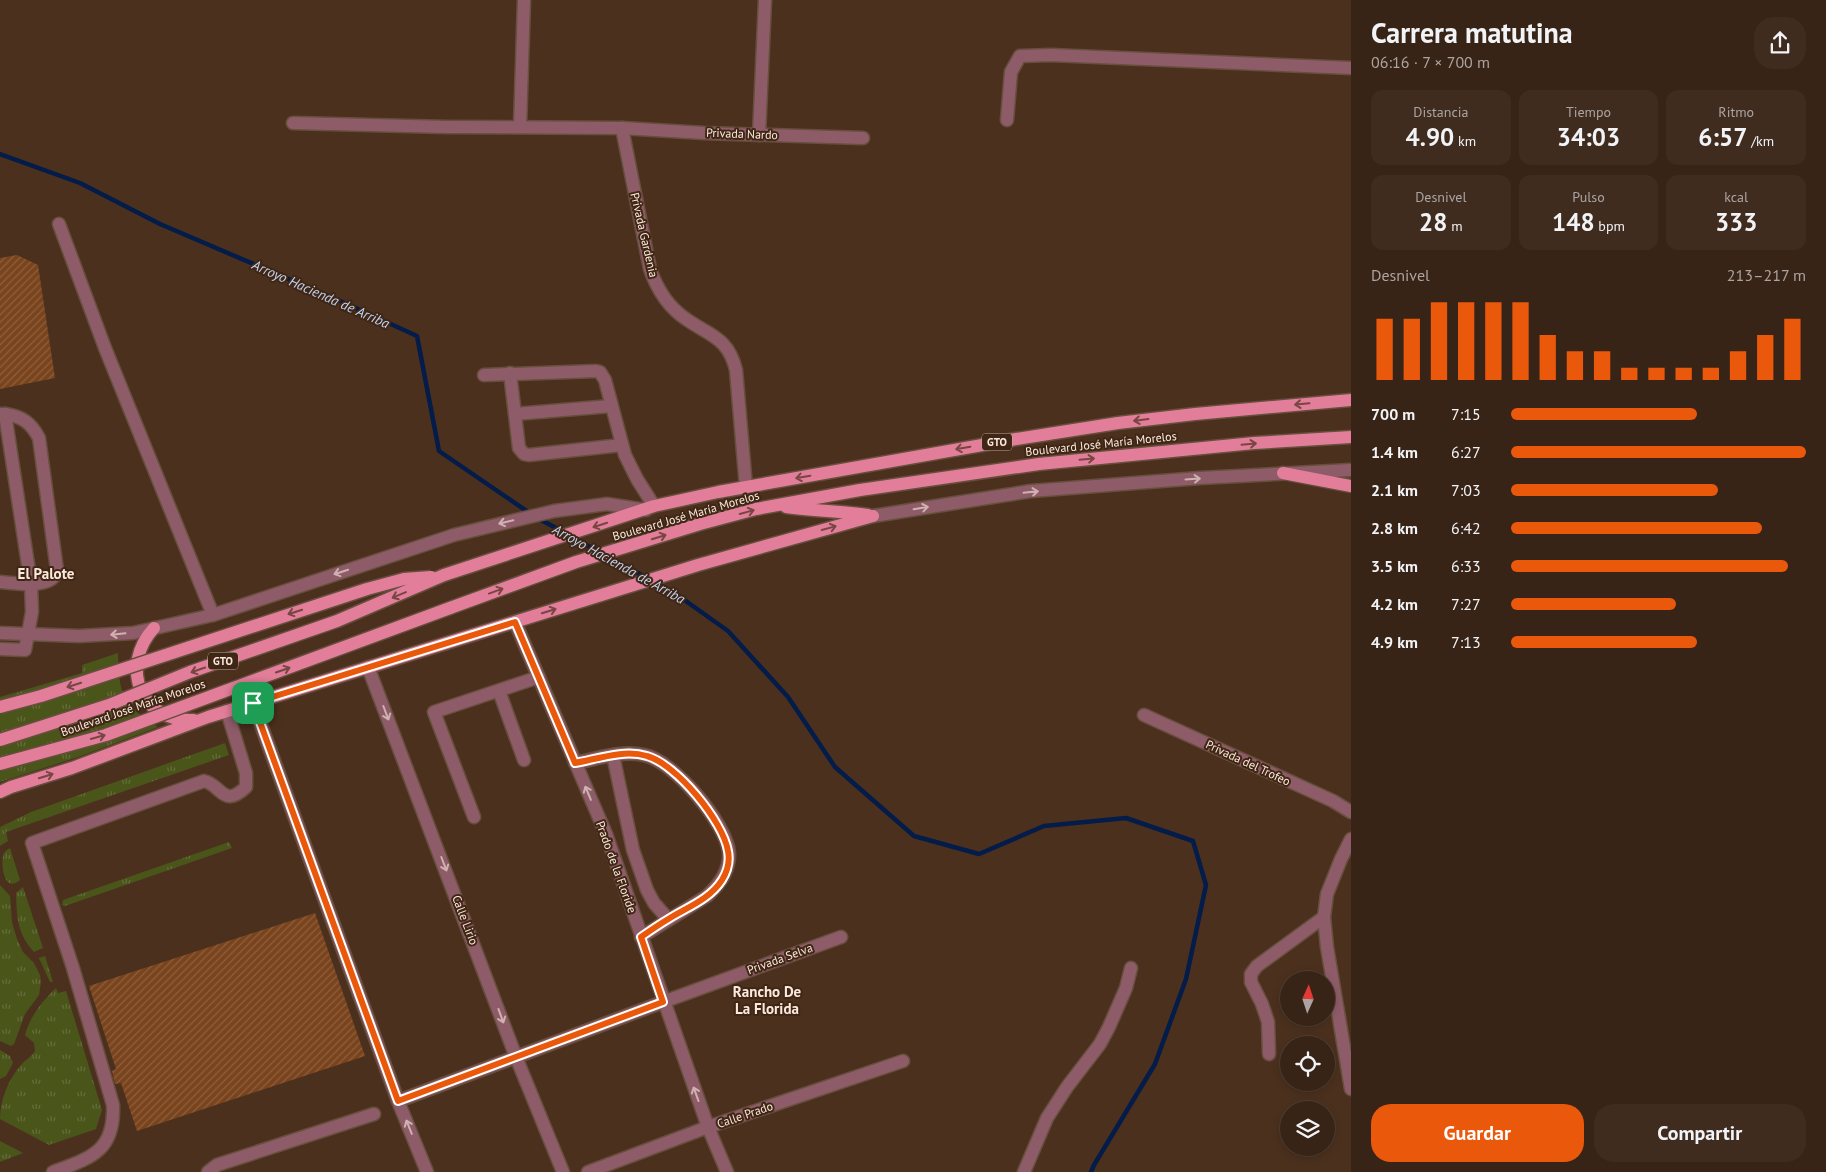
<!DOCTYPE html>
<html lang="es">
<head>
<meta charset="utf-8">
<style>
  body { margin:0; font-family:"PT Sans",sans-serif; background:#3f2c1f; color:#f1f3f6; height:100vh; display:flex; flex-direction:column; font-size:19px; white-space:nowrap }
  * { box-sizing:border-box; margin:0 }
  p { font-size:16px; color:#aba4a1 }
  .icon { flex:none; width:28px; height:28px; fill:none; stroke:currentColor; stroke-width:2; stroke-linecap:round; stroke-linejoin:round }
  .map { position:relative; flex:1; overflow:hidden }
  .drawer { display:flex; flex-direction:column; background:#382416; width:475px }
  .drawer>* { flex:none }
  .needle { width:32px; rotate:3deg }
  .tools { position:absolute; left:1280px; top:971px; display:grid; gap:10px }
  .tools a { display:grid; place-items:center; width:55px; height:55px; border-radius:50%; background:#382416; box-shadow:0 2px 8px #0003,0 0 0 1px #524135; font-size:25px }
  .pin { position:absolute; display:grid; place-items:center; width:42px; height:42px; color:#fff; margin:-21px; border-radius:10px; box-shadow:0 2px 8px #0006 }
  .round { display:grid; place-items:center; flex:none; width:52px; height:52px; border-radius:20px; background:#3f2c1f }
  .summary { display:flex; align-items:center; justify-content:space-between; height:85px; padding:0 20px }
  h1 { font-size:28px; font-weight:600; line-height:38px }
  .metrics { display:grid; grid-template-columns:repeat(3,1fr); gap:8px; height:85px; padding:5px 20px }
  .metrics div { display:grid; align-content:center; border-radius:12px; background:#3f2c1f; text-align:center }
  .metrics b { font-size:25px; font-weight:600 }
  .metrics small { font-size:14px; font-weight:400 }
  .metrics p { font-size:14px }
  .chart { height:140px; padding:10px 20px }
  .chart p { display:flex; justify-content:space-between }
  .chart svg { width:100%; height:90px; margin-top:5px; stroke:#ea580c; stroke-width:6 }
  .cta { display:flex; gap:10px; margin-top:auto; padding:10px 20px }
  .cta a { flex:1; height:58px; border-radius:20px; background:#ea580c; color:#fff; font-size:20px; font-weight:600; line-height:58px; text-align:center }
  .cta a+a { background:#3f2c1f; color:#f1f3f6 }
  ul { padding:0 20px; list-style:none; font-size:16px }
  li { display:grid; grid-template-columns:80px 60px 1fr; align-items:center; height:38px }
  li i { height:12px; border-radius:6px; background:#ea580c }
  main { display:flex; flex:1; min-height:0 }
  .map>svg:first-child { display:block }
  .grass { fill:url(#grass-tufts) }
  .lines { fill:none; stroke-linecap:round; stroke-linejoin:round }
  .stream { stroke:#031c49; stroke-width:4.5 }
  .building { fill:url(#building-hatch) }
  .minor-casing { stroke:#674e3d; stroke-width:15 }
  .major-casing { stroke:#674e3d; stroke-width:15 }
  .minor { stroke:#8e5c69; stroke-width:12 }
  .major { stroke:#e27e9a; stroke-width:12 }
  .major-bridge-casing { stroke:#674e3d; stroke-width:15; stroke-linecap:butt }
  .major-bridge { stroke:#e27e9a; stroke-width:12 }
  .oneway { stroke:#794543 }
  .oneway2 { stroke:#cfb1af }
  .route-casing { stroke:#fff; stroke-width:10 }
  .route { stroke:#ea580c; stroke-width:6 }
  .labels { text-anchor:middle; stroke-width:4; stroke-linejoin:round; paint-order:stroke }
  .shield { fill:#402614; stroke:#c3aea1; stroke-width:1 }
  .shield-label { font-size:11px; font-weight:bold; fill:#fbe9de }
  .street-label { font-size:12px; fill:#fbe9de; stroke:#402614 }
  .water-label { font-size:14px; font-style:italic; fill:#c0d3f2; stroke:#402614 }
  .quarter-label { font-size:15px; font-weight:bold; fill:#fbe9de; stroke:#402614 }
</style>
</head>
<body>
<main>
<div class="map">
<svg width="1351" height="1172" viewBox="0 0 1351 1172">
  <defs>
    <pattern id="grass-tufts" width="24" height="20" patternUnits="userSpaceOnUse" patternTransform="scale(1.25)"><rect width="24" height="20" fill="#4a551a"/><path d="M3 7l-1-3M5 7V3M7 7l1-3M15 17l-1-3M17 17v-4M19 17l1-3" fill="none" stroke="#656d3b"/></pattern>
    <pattern id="building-hatch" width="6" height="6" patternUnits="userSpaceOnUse" patternTransform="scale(1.25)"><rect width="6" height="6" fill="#79441d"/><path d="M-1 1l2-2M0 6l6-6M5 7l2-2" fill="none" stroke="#8d5f3d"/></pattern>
  </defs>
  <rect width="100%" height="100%" fill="#4b301e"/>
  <g class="grass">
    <path d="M118,653C119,695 122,704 158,727L78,757L0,782V697L82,673V665Z"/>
    <polygon points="225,743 229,755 6,832 8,841 0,846 0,827 31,812"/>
    <polygon points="229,842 232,848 65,906 62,905 63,900"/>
    <path d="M10,848L20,880C3,895 0,861 4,853C5,851 8,849 10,848Z"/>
    <polygon points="0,885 10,896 12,922 17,939 23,952 34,963 40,975 41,982 39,995 25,1014 14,1044 11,1046 0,1041"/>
    <path d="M23,887L43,948L34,952C17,933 17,918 16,893Z"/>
    <polygon points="45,956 53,982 50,982 39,958"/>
    <path d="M56,988L58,993L66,991L102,1110L96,1129L49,1145L0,1119C0,1100 8,1080 21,1065C25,1060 31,1057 35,1051L34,1043L25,1035C30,1017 42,1001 56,988Z"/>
    <polygon points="0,1050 10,1056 13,1063 6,1076 0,1079"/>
    <polygon points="0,1141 23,1153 0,1162"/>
  </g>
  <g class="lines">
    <g class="stream">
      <polyline points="0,154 80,183 160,224 347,304 417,336 439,451 531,514"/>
      <polyline points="537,518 564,532"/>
      <polyline points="570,536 599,552"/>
      <polyline points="605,555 647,578"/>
      <polyline points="654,582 676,594 728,631 788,697 835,767 914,836 979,854 1044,826 1126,818 1193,841 1206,885 1186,979 1155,1064 1094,1165 1091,1172"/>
    </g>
  </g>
  <g class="building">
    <polygon points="17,255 38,265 55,378 0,389 0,258"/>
    <polygon points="315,913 365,1056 137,1131 121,1083 115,1084 112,1071 116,1069 89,986"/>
  </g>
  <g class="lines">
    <defs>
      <g id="minor">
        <polyline points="1007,120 1011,72 1020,56 1051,55 1351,68"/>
        <polyline points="293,123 446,127 622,128 704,133 863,138"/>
        <polyline points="520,127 524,0"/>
        <path d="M622,128L650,269C657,289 668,307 686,319C710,336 728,337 736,370L746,487"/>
        <polyline points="759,135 765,0"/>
        <polyline points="59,224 105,348 213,615"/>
        <polyline points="510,373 519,448 524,454 529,455 622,445"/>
        <polyline points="484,375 596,371 600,372 605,380 625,455 637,479 654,506"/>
        <polyline points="0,414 5,414 31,584 32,612 25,650 0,649"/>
        <polyline points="515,414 611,406"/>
        <polyline points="873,516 1031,491 1200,478 1351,470"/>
        <path d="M0,582C16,583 53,590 57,570L39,438C31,423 22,416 5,414"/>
        <polyline points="515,622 606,834 708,1127 727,1172"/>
        <polyline points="0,633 79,636 133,633 213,615 454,535 554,511 607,504 646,510"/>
        <polyline points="368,667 516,1057 563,1172"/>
        <polyline points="499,691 524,760"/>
        <polyline points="253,703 398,1101 427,1172"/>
        <polyline points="1144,715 1333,801 1351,812"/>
        <polyline points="613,755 633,850 647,890 654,903 668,919"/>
        <path d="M575,763C597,759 621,750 644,755C673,760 727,824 729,853C730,871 719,885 707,896L641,937"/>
        <polyline points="474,817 434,712 539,677"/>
        <polyline points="1269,1054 1268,1022 1262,1004 1251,982 1251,974 1257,966 1324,917"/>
        <polyline points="1351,1089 1327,947 1324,917 1327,894 1341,859 1351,839"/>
        <polyline points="398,1101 663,1002 841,937"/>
        <path d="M53,1172C90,1158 115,1152 113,1105L73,968L32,843L204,781C222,785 223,809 246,787V773L227,711"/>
        <polyline points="208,1172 217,1165 374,1114"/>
        <polyline points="588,1172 708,1127 903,1061"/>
        <polyline points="1024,1172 1047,1118 1067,1087 1100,1044 1109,1027 1126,988 1131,968"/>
      </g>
      <g id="major">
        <polyline points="1283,473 1351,486"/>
        <path d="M786,507C814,511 841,511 868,515"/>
        <polyline points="444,575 654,506 718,492 1016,439 1118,423 1195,414 1351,400"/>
        <polyline points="450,608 576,562 700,524 756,509 860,490 1039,464 1254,443 1351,437"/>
        <path d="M154,628C119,666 140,723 194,720"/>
        <polyline points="0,792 11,787 72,768 208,717 698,565 873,516"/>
      </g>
    </defs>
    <use href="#minor" class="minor-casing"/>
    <use href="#major" class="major-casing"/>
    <use href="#minor" class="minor"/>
    <use href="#major" class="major"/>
    <defs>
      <g id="major-bridge">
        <polyline points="0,707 41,696 367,589 404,579 431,577"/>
        <polyline points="0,740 109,705 190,672 337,621 444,575"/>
        <polyline points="0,764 106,735 450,608"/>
      </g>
    </defs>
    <use href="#major-bridge" class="major-bridge-casing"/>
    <use href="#major-bridge" class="major-bridge"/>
  </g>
  <defs><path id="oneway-shaft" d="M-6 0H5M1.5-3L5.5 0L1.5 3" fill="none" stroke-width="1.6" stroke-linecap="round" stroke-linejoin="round" transform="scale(1.25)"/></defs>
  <g class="oneway">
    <use href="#oneway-shaft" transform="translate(1302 404) rotate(175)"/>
    <use href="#oneway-shaft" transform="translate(1141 420) rotate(173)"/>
    <use href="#oneway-shaft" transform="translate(1249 444) rotate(-5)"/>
    <use href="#oneway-shaft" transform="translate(963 448) rotate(170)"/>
    <use href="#oneway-shaft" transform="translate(1087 459) rotate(-5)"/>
    <use href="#oneway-shaft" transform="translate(803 477) rotate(170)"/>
    <use href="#oneway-shaft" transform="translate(747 512) rotate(-15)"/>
    <use href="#oneway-shaft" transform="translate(600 525) rotate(162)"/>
    <use href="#oneway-shaft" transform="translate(829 528) rotate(-15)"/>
    <use href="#oneway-shaft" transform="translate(659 537) rotate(-17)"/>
    <use href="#oneway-shaft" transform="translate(496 591) rotate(-20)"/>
    <use href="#oneway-shaft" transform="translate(399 595) rotate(157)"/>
    <use href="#oneway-shaft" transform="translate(549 611) rotate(-17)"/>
    <use href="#oneway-shaft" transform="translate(295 612) rotate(162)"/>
    <use href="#oneway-shaft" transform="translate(198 670) rotate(161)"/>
    <use href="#oneway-shaft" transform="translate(283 670) rotate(-19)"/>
    <use href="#oneway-shaft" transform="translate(74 685) rotate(162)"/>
    <use href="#oneway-shaft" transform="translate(98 737) rotate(-16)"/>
    <use href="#oneway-shaft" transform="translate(46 776) rotate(-17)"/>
  </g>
  <g class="oneway2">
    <use href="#oneway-shaft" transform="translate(1193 479) rotate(-4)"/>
    <use href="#oneway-shaft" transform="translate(1031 492) rotate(-6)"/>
    <use href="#oneway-shaft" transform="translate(921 508) rotate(-9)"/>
    <use href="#oneway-shaft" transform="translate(506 522) rotate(167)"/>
    <use href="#oneway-shaft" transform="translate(341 572) rotate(162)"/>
    <use href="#oneway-shaft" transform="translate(118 634) rotate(174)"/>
    <use href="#oneway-shaft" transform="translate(386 713) rotate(69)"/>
    <use href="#oneway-shaft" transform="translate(588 793) rotate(-113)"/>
    <use href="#oneway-shaft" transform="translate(444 864) rotate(69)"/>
    <use href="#oneway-shaft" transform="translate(501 1016) rotate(70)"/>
    <use href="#oneway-shaft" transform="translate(696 1094) rotate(-110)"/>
    <use href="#oneway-shaft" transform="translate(409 1127) rotate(-112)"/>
  </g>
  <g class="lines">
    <defs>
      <path id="route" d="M515,622L575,763C597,759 624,749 647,756C676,764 723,821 728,851C730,861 727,872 722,880C710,899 688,907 670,918C660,924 651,930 641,937L663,1002L398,1101L253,703Z"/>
    </defs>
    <use href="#route" class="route-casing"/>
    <use href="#route" class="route"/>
  </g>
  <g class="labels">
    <g class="shield">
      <rect x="982" y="433.5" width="30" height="17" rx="4"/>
      <rect x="208" y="652.5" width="30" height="17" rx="4"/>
    </g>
    <g class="shield-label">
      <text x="997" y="446">GTO</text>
      <text x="223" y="665">GTO</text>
    </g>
    <g class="street-label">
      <text transform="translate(742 134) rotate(2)" y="4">Privada Nardo</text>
      <text transform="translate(644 235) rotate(77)" y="4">Privada Gardenia</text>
      <text transform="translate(1101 444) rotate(-6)" y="4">Boulevard José María Morelos</text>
      <text transform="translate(686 516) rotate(-16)" y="4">Boulevard José María Morelos</text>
      <text transform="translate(133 708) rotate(-19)" y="4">Boulevard José María Morelos</text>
      <text transform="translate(1248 763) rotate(25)" y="4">Privada del Trofeo</text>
      <text transform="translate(616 867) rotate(70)" y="4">Prado de la Floride</text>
      <text transform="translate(465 920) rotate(69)" y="4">Calle Lirio</text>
      <text transform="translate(780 959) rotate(-20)" y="4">Privada Selva</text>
      <text transform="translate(745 1115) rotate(-19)" y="4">Calle Prado</text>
    </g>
    <g class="water-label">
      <text transform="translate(321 294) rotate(24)" y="5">Arroyo Hacienda de Arriba</text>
      <text transform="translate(619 564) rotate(29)" y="5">Arroyo Hacienda de Arriba</text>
    </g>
    <g class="quarter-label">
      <text x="46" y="579">El Palote</text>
      <text x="767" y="997">Rancho De<tspan x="767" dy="17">La Florida</tspan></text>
    </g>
  </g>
</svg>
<div class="tools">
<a><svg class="needle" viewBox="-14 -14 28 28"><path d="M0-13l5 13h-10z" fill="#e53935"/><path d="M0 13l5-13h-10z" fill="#aba4a1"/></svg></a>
<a><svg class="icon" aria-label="locate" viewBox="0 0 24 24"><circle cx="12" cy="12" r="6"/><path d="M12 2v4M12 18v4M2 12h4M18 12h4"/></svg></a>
<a><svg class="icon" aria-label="layers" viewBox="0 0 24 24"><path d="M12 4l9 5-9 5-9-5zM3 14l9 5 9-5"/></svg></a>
</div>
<div class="pin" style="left:253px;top:703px;background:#1e9e55"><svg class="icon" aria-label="arrive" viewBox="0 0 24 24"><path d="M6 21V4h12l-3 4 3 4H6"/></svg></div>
</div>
<section class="drawer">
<div class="summary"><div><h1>Carrera matutina</h1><p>06:16 · 7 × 700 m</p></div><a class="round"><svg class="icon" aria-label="share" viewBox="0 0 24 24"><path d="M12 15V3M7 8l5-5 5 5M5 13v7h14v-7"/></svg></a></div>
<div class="metrics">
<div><p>Distancia</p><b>4.90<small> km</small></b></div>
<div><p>Tiempo</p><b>34:03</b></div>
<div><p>Ritmo</p><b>6:57<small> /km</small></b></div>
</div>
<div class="metrics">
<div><p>Desnivel</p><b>28<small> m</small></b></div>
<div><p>Pulso</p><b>148<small> bpm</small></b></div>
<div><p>kcal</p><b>333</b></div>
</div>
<div class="chart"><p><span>Desnivel</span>213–217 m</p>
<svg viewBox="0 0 160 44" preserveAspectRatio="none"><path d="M5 44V14M15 44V14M25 44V6M35 44V6M45 44V6M55 44V6M65 44V22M75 44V30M85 44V30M95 44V38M105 44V38M115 44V38M125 44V38M135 44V30M145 44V22M155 44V14"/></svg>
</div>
<ul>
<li><b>700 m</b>7:15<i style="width:63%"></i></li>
<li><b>1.4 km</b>6:27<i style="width:100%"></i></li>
<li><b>2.1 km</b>7:03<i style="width:70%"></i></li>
<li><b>2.8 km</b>6:42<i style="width:85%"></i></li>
<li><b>3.5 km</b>6:33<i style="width:94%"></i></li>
<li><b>4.2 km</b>7:27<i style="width:56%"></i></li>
<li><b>4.9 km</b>7:13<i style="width:63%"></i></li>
</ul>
<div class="cta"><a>Guardar</a><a>Compartir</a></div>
</section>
</main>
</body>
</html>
